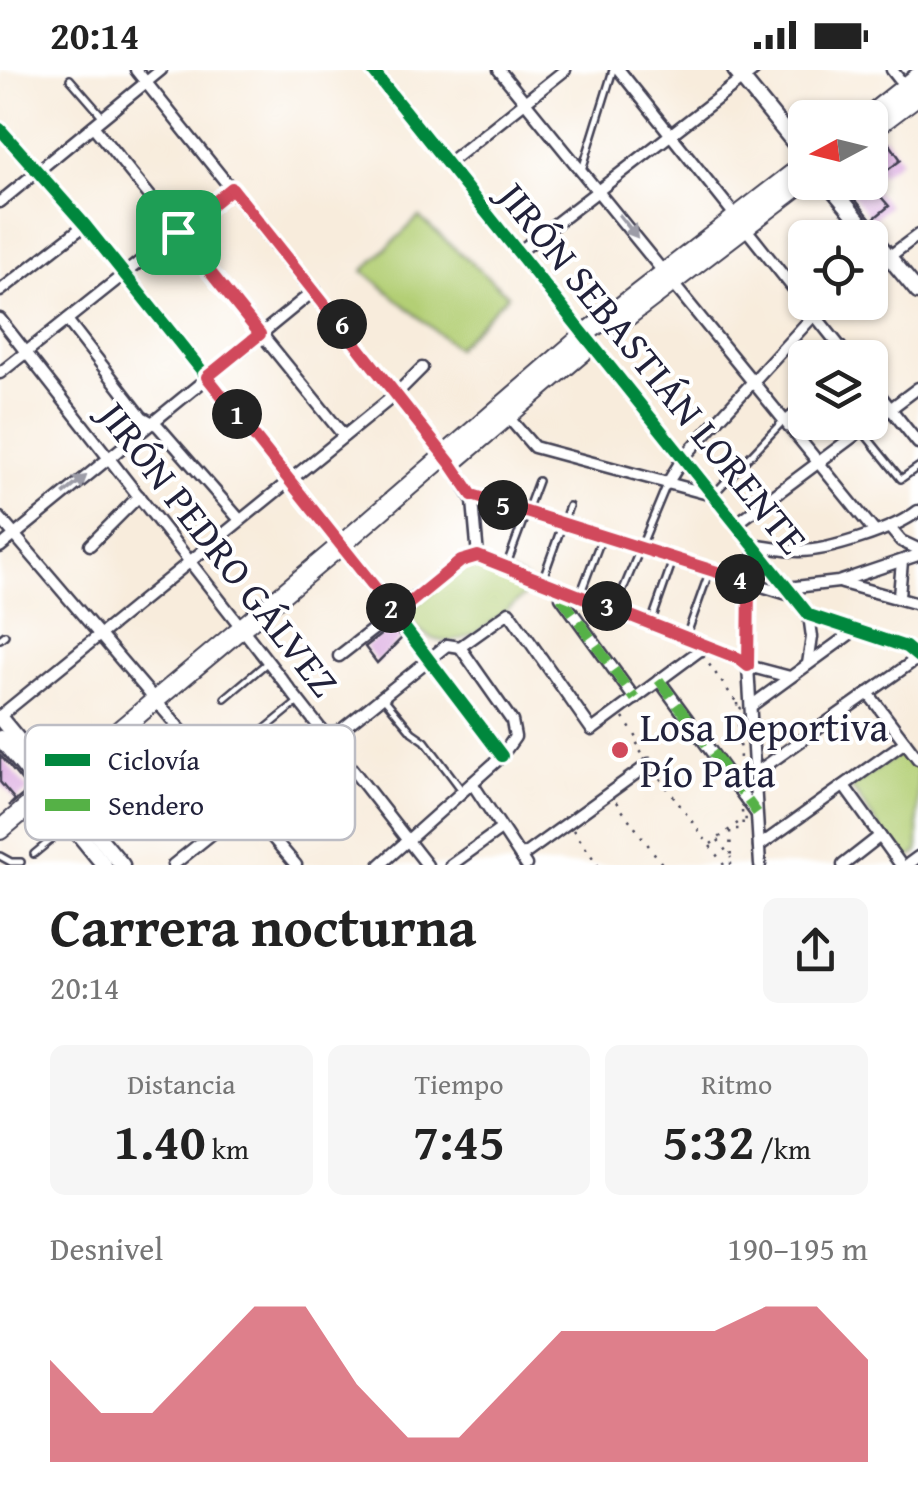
<!DOCTYPE html>
<html lang="es">
<head>
<meta charset="utf-8">
<style>
  body { margin:0; font-family:"Gentium Book Plus",serif; background:#f6f6f6; color:#222; height:100vh; display:flex; flex-direction:column; font-size:38px; white-space:nowrap }
  * { box-sizing:border-box; margin:0 }
  p { font-size:32px; color:#767676 }
  .icon { flex:none; width:55px; height:55px; fill:none; stroke:currentColor; stroke-width:2; stroke-linecap:round; stroke-linejoin:round }
  .map { position:relative; height:795px; overflow:hidden }
  .panel { display:flex; flex-direction:column; background:#fff; flex:1 }
  .panel>* { flex:none }
  .needle { width:65px; rotate:263deg }
  .tools { position:absolute; left:788px; top:30px; display:grid; gap:20px }
  .tools a { display:grid; place-items:center; width:100px; height:100px; border-radius:15px; background:#fff; box-shadow:0 2px 8px #0004; font-size:50px }
  .pin { position:absolute; display:grid; place-items:center; width:85px; height:85px; color:#fff; margin:-42px; border-radius:20px; box-shadow:0 5px 15px #0006 }
  .km { position:absolute; width:50px; height:50px; margin:-25px; border-radius:50%; background:#222; color:#fff; font-size:28px; line-height:50px; text-align:center }
  .round { display:grid; place-items:center; flex:none; width:105px; height:105px; border-radius:15px; background:#f6f6f6 }
  .overview { display:flex; align-items:center; justify-content:space-between; height:170px; padding:0 50px }
  h1 { font-size:55px; font-weight:700; line-height:75px }
  .metrics { display:grid; grid-template-columns:repeat(3,1fr); gap:15px; height:170px; padding:10px 50px }
  .metrics div { display:grid; align-content:center; border-radius:15px; background:#f6f6f6; text-align:center }
  .metrics b { font-size:50px; font-weight:700 }
  .metrics small { font-size:28px; font-weight:400 }
  .metrics p { font-size:28px }
  .chart { height:280px; padding:20px 50px }
  .chart p { display:flex; justify-content:space-between }
  .chart svg { width:100%; height:180px; margin-top:10px; fill:#d1495b; opacity:.7 }
  .status { display:flex; justify-content:space-between; align-items:center; height:70px; padding:0 50px; background:#fff; direction:ltr }
  .status svg { height:28px; fill:currentColor }
  .map>svg:first-child { display:block }
  .green { fill:#b3cf75; stroke:#6a7858; stroke-width:2.5 }
  .building { fill:#d59bdb }
  .lines { fill:none; stroke-linecap:round; stroke-linejoin:round }
  .lane-casing { stroke:#424053; stroke-width:10 }
  .street-casing { stroke:#424053; stroke-width:15 }
  .secondary-casing { stroke:#424053; stroke-width:19 }
  .highway-casing { stroke:#424053; stroke-width:22 }
  .path { stroke:#424053; stroke-width:2.5; stroke-dasharray:2.5 8; stroke-linecap:butt }
  .lane { stroke:#fff; stroke-width:5 }
  .street { stroke:#fff; stroke-width:10 }
  .secondary { stroke:#fff; stroke-width:14 }
  .highway { stroke:#fff; stroke-width:18 }
  .quiet { stroke:#55b146; stroke-width:10; stroke-dasharray:20 10; stroke-linecap:butt }
  .cycleway-casing { stroke:#fff; stroke-width:19 }
  .cycleway { stroke:#00873e; stroke-width:12 }
  .oneway { fill:#9c9ca7 }
  .route-casing { stroke:#fff; stroke-width:20 }
  .route { stroke:#d1495b; stroke-width:12 }
  .poi-dot { fill:#d1495b; stroke:#fff; stroke-width:4 }
  .labels { text-anchor:middle; stroke-width:8; stroke-linejoin:round; paint-order:stroke }
  .street-label { font-size:40px; fill:#22223b; stroke:#fff }
  .poi-label { font-size:40px; fill:#22223b; stroke:#fff; text-anchor:start }
  .key { fill:#fff; stroke:#bdbdc4; stroke-width:2.5 }
  .key-label { font-size:28px; fill:#22223b }
</style>
</head>
<body>
<div class="status"><b>20:14</b><svg viewBox="0 0 49 12"><path d="M0 12V9h3v3zM5 12V6h3v6zM10 12V3h3v9zM15 12V0h3v12zM26 1h20v11H26zM47 4h2v5h-2z"/></svg></div>
<div class="map">
<svg width="918" height="795" viewBox="0 0 918 795">
  <rect width="100%" height="100%" fill="#fff"/>
  <filter id="ink" filterUnits="userSpaceOnUse"><feTurbulence type="fractalNoise" baseFrequency=".01" numOctaves="2"/><feDisplacementMap in="SourceGraphic" scale="20" xChannelSelector="R" yChannelSelector="G"/><feConvolveMatrix kernelMatrix="1 2 1 2 8 2 1 2 1" color-interpolation-filters="sRGB"/></filter>
  <filter id="wash" filterUnits="userSpaceOnUse"><feTurbulence type="fractalNoise" baseFrequency=".0048" numOctaves="4" result="noise"/><feDisplacementMap in="SourceGraphic" scale="40" xChannelSelector="R" yChannelSelector="G"/><feGaussianBlur stdDeviation="2.25" result="paint"/><feColorMatrix in="noise" values="0 0 0 0 0 0 0 0 0 0 0 0 0 0 0 0 0 1.4 0 .05"/><feComposite in="paint" operator="in"/></filter>
  <g filter="url(#wash)">
    <rect width="100%" height="100%" fill="#f8ecdc"/>
    <g class="green">
      <polygon points="419,147 508,225 456,278 363,201"/>
      <path d="M475,492C493,497 525,504 534,518C496,547 447,605 408,546L411,539L468,493Z"/>
      <polygon points="904,681 918,699 918,782 903,792 851,717"/>
    </g>
    <g id="blocks">
      <g class="building">
        <polygon points="884,66 901,90 881,105 870,90 870,73"/>
        <polygon points="841,112 868,112 889,136 872,150"/>
        <polygon points="392,556 402,568 377,593 365,577"/>
        <polygon points="0,685 29,720 9,736 15,730 0,712"/>
      </g>
    </g>
  </g>
  <g filter="url(#ink)">
    <use href="#blocks" fill-opacity="0" stroke="#424053" stroke-width="2.5"/>
    <g class="lines">
      <defs>
        <g id="lane">
          <polyline points="70,9 103,47"/>
          <polyline points="582,100 613,0"/>
          <polyline points="863,362 901,409 918,397"/>
          <polyline points="713,425 785,349 805,333"/>
          <polyline points="507,494 538,411"/>
          <polyline points="542,511 569,436"/>
          <polyline points="580,525 602,467"/>
          <polyline points="615,539 667,414"/>
          <polyline points="651,553 673,490"/>
          <polyline points="686,567 710,500"/>
          <polyline points="0,569 5,565"/>
          <polyline points="748,593 752,479"/>
          <polyline points="383,627 412,662 425,671 461,719"/>
          <polyline points="225,628 269,591"/>
          <polyline points="254,668 298,632"/>
          <polyline points="39,742 53,754"/>
          <polyline points="34,784 51,770 53,754 59,742"/>
          <polyline points="0,786 11,792 21,792"/>
        </g>
        <g id="street">
          <polyline points="136,0 451,393 473,431 478,486"/>
          <polyline points="372,0 809,545 906,577 918,587"/>
          <polyline points="499,0 875,462"/>
          <polyline points="619,0 849,288"/>
          <polyline points="892,0 907,19"/>
          <polyline points="93,56 344,366"/>
          <polyline points="0,59 85,155 348,483 502,686"/>
          <polyline points="447,94 565,0"/>
          <polyline points="0,132 161,0"/>
          <polyline points="519,182 754,0"/>
          <polyline points="870,201 918,165"/>
          <polyline points="0,221 85,155"/>
          <polyline points="0,249 427,795"/>
          <polyline points="67,250 142,347 158,356 240,450"/>
          <polyline points="0,303 232,118"/>
          <polyline points="870,313 918,373"/>
          <polyline points="508,347 534,377 712,425"/>
          <polyline points="667,414 683,388 814,245 830,232"/>
          <polyline points="471,425 794,526"/>
          <polyline points="0,448 296,795"/>
          <polyline points="736,454 918,318"/>
          <polyline points="890,458 901,471 918,479"/>
          <polyline points="90,475 139,426"/>
          <path d="M752,475C768,477 784,481 799,481C829,481 895,459 918,441"/>
          <polyline points="0,477 315,220"/>
          <polyline points="478,486 738,588 748,596 790,607"/>
          <polyline points="842,513 918,534"/>
          <polyline points="787,518 838,512 918,485"/>
          <polyline points="899,526 902,491"/>
          <polyline points="561,527 635,629"/>
          <polyline points="460,577 509,542 592,660 707,575"/>
          <polyline points="339,586 461,491 478,486"/>
          <polyline points="808,594 812,567 809,545"/>
          <polyline points="748,596 760,795"/>
          <polyline points="659,610 756,743"/>
          <polyline points="868,623 918,689"/>
          <polyline points="751,636 854,561"/>
          <polyline points="0,646 396,324 422,298"/>
          <polyline points="754,704 918,588"/>
          <polyline points="472,713 526,795"/>
          <polyline points="844,716 901,795"/>
          <polyline points="759,776 905,672"/>
          <polyline points="521,787 649,694"/>
          <polyline points="173,795 447,575 460,577 512,651 515,667 500,688 380,795"/>
          <polyline points="451,795 501,759"/>
          <polyline points="843,795 880,766"/>
          <polyline points="907,795 918,787"/>
        </g>
        <g id="secondary">
          <polyline points="735,0 805,86"/>
          <polyline points="827,112 918,222"/>
          <polyline points="0,648 122,795"/>
          <polyline points="0,668 104,795"/>
        </g>
        <g id="highway">
          <polyline points="866,48 918,7"/>
          <polyline points="870,61 918,25"/>
          <polyline points="619,253 805,111"/>
          <polyline points="454,391 583,282"/>
          <polyline points="0,760 341,475 585,264 805,94"/>
        </g>
      </defs>
      <use href="#lane" class="lane-casing"/>
      <use href="#street" class="street-casing"/>
      <use href="#secondary" class="secondary-casing"/>
      <use href="#highway" class="highway-casing"/>
      <g class="path">
        <polyline points="703,586 742,640"/>
        <polyline points="737,633 741,708"/>
        <polyline points="623,648 640,672 636,675 643,685"/>
        <polyline points="654,700 724,795"/>
        <polyline points="616,732 663,795"/>
        <polyline points="742,741 743,759"/>
        <polyline points="573,760 598,795"/>
        <polyline points="718,770 731,788"/>
        <polyline points="711,774 743,749 750,749"/>
        <polyline points="731,795 730,759 743,759"/>
      </g>
      <use href="#lane" class="lane"/>
      <use href="#street" class="street"/>
      <use href="#secondary" class="secondary"/>
      <use href="#highway" class="highway"/>
      <g class="quiet">
        <polyline points="561,527 635,629"/>
        <polyline points="659,610 757,743"/>
      </g>
      <defs>
        <g id="cycleway">
          <polyline points="372,0 809,545 906,577 918,587"/>
          <polyline points="0,59 85,155 348,483 502,686"/>
        </g>
      </defs>
      <use href="#cycleway" class="cycleway-casing"/>
      <use href="#cycleway" class="cycleway"/>
    </g>
    <defs><path id="oneway-solid" d="M-6-.8H1V-3.2L6.5 0L1 3.2V.8H-6Z" transform="scale(2.5)"/></defs>
    <g class="oneway">
      <use href="#oneway-solid" transform="translate(628 156) rotate(51)"/>
      <use href="#oneway-solid" transform="translate(75 415) rotate(-39)"/>
    </g>
  </g>
  <g class="lines" filter="url(#ink)">
    <defs>
      <polygon id="route" points="232,118 451,394 472,425 749,512 748,596 738,588 478,486 461,491 396,544 207,307 260,264 178,162"/>
    </defs>
    <use href="#route" class="route-casing"/>
    <use href="#route" class="route"/>
  </g>
  <circle class="poi-dot" cx="620" cy="680" r="10"/>
  <g class="labels">
    <g class="street-label">
      <text transform="translate(653 298) rotate(51)" y="14">JIRÓN SEBASTIÁN LORENTE</text>
      <text transform="translate(219 479) rotate(52)" y="14">JIRÓN PEDRO GÁLVEZ</text>
    </g>
    <g class="poi-label">
      <text x="640" y="671">Losa Deportiva<tspan x="640" dy="46">Pío Pata</tspan></text>
    </g>
  </g>
  <rect x="25" y="655" width="330" height="115" rx="15" class="key"/>
  <rect x="45" y="684" width="45" height="12" fill="#00873e"/>
  <rect x="45" y="729" width="45" height="12" fill="#55b146"/>
  <g class="key-label">
    <text x="108" y="700">Ciclovía</text>
    <text x="108" y="745">Sendero</text>
  </g>
</svg>
<div class="tools">
<a><svg class="needle" viewBox="-14 -14 28 28"><path d="M0-13l5 13h-10z" fill="#e53935"/><path d="M0 13l5-13h-10z" fill="#767676"/></svg></a>
<a><svg class="icon" aria-label="locate" viewBox="0 0 24 24"><circle cx="12" cy="12" r="6"/><path d="M12 2v4M12 18v4M2 12h4M18 12h4"/></svg></a>
<a><svg class="icon" aria-label="layers" viewBox="0 0 24 24"><path d="M12 4l9 5-9 5-9-5zM3 14l9 5 9-5"/></svg></a>
</div>
<div class="pin" style="left:178px;top:162px;background:#1e9e55"><svg class="icon" aria-label="arrive" viewBox="0 0 24 24"><path d="M6 21V4h12l-3 4 3 4H6"/></svg></div>
<b class="km" style="left:237px;top:344px">1</b>
<b class="km" style="left:391px;top:538px">2</b>
<b class="km" style="left:607px;top:536px">3</b>
<b class="km" style="left:740px;top:509px">4</b>
<b class="km" style="left:503px;top:435px">5</b>
<b class="km" style="left:342px;top:254px">6</b>
</div>
<section class="panel">
<div class="overview"><div><h1>Carrera nocturna</h1><p>20:14</p></div><a class="round"><svg class="icon" aria-label="share" viewBox="0 0 24 24"><path d="M12 15V3M7 8l5-5 5 5M5 13v7h14v-7"/></svg></a></div>
<div class="metrics">
<div><p>Distancia</p><b>1.40<small> km</small></b></div>
<div><p>Tiempo</p><b>7:45</b></div>
<div><p>Ritmo</p><b>5:32<small> /km</small></b></div>
</div>
<div class="chart"><p><span>Desnivel</span>190–195 m</p>
<svg viewBox="0 0 160 44" preserveAspectRatio="none"><path d="M0 44V19L10 32L20 32L30 19L40 6L50 6L60 25L70 38L80 38L90 25L100 12L110 12L120 12L130 12L140 6L150 6L160 19V44z"/></svg>
</div>
</section>
</body>
</html>
